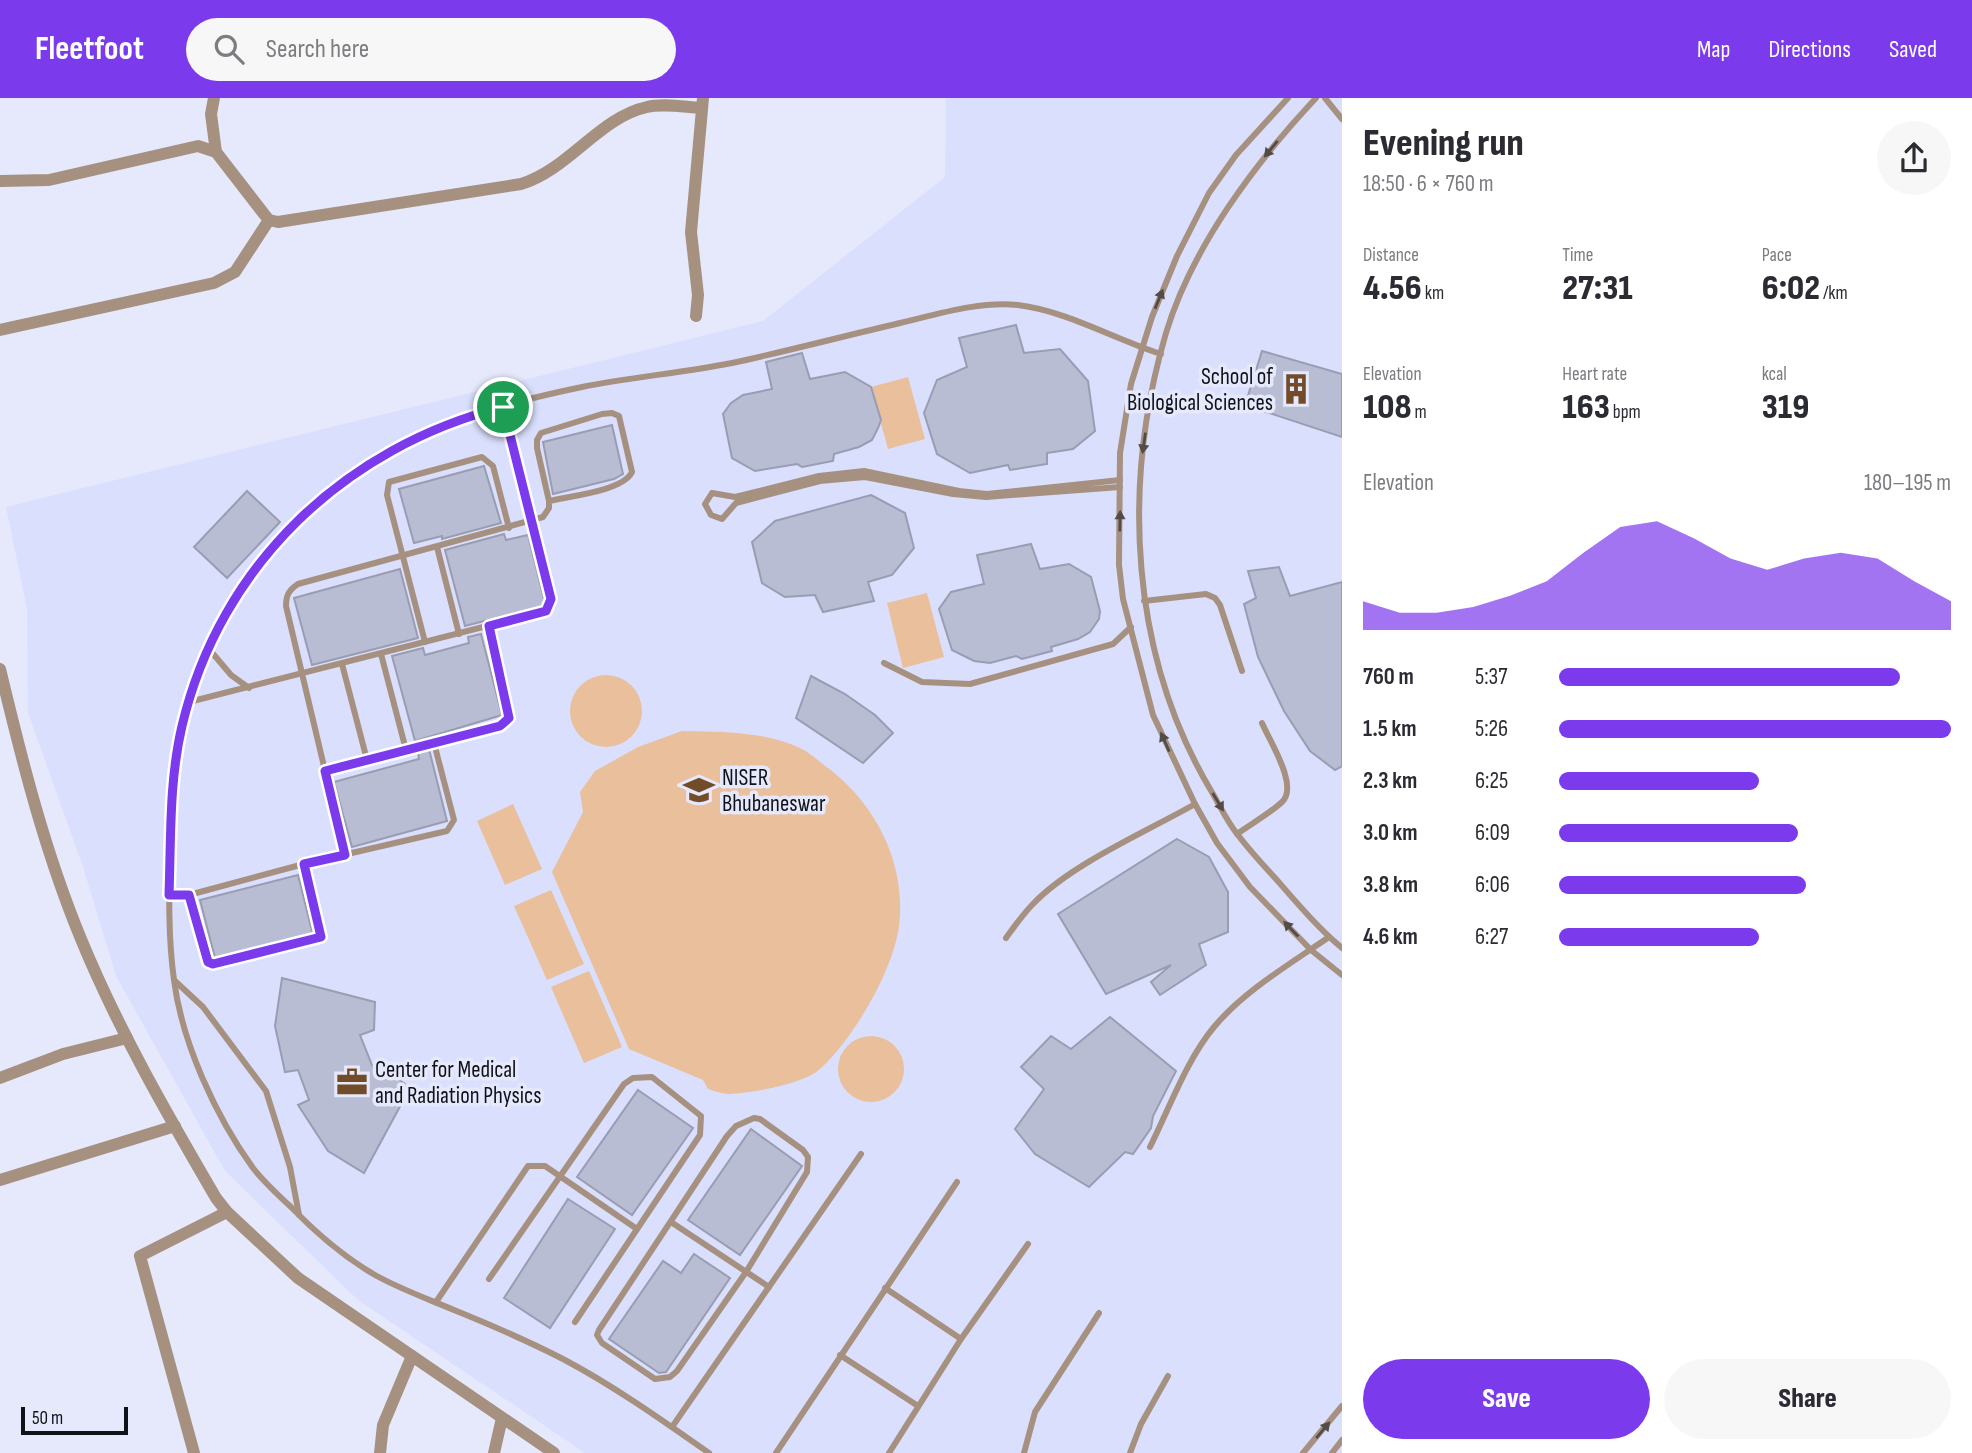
<!DOCTYPE html>
<html lang="en">
<head>
<meta charset="utf-8">
<style>
  body { margin:0; font-family:"Sofia Sans Condensed",sans-serif; background:#f7f7f7; color:#2b2b33; height:100vh; display:flex; flex-direction:column; font-size:26px; white-space:nowrap }
  * { box-sizing:border-box; margin:0 }
  p { font-size:23px; color:#7c7c81 }
  .icon { flex:none; width:38px; height:38px; fill:none; stroke:currentColor; stroke-width:2; stroke-linecap:round; stroke-linejoin:round }
  .map { position:relative; flex:1; overflow:hidden }
  .drawer { display:flex; flex-direction:column; background:#fff; width:630px }
  .drawer>* { flex:none }
  .scale { position:absolute; left:21px; bottom:18px; width:107px; box-sizing:border-box; padding-left:7px; border:4px solid #101219; border-top:0; font-size:19px; line-height:24px; white-space:nowrap; color:#101219; -webkit-text-stroke:5px #e6e9fc; paint-order:stroke }
  .pin { position:absolute; display:grid; place-items:center; width:60px; height:60px; color:#fff; margin:-30px; border:4px solid #fff; border-radius:50%; box-shadow:0 2px 7px #0007 }
  .round { display:grid; place-items:center; flex:none; width:74px; height:74px; border-radius:37px; background:#f7f7f7 }
  .summary { display:flex; align-items:center; justify-content:space-between; height:119px; padding:0 21px }
  h1 { font-size:38px; font-weight:800; line-height:52px }
  .figures { display:grid; grid-template-columns:repeat(3,1fr); gap:10px; height:119px; padding:7px 21px }
  .figures div { display:grid; align-content:center }
  .figures b { font-size:35px; font-weight:800 }
  .figures small { font-size:19px; font-weight:400 }
  .figures p { font-size:19px }
  .chart { height:196px; padding:14px 21px }
  .chart p { display:flex; justify-content:space-between }
  .chart svg { width:100%; height:126px; margin-top:7px; fill:#7c3aed; opacity:.7 }
  .primary-button { display:flex; gap:14px; margin-top:auto; padding:14px 21px }
  .primary-button a { flex:1; height:80px; border-radius:42px; background:#7c3aed; color:#fff; font-size:28px; font-weight:800; line-height:80px; text-align:center }
  .primary-button a+a { background:#f7f7f7; color:#2b2b33 }
  ul { padding:0 21px; list-style:none; font-size:23px }
  li { display:grid; grid-template-columns:112px 84px 1fr; align-items:center; height:52px }
  li i { height:18px; border-radius:9px; background:#7c3aed }
  header { display:flex; align-items:center; gap:42px; box-sizing:border-box; height:98px; padding:0 35px; background:#7c3aed; color:#fff }
  header strong { font-size:33px }
  nav { display:flex; gap:38px; margin-inline-start:auto; font-size:24px }
  .search { width:490px; height:63px; background:#f7f7f7; display:flex; align-items:center; gap:18px; box-sizing:border-box; padding:0 24px; border-radius:38px; color:#7c7c81; font-size:26px }
  main { display:flex; flex:1; min-height:0 }
  .map>svg:first-child { display:block }
  .built { fill:#dadffd }
  .green { fill:#e9bf9c }
  .building { fill:#b9bdd3; stroke:#999db2; stroke-width:2 }
  .lines { fill:none; stroke-linecap:round; stroke-linejoin:round }
  .lane { stroke:#a69180; stroke-width:6 }
  .street { stroke:#a69180; stroke-width:12 }
  .oneway { fill:#544b47 }
  .route-casing { stroke:#fff; stroke-width:14 }
  .route { stroke:#7c3aed; stroke-width:9 }
  .labels { text-anchor:middle; stroke-width:7; stroke-linejoin:round; paint-order:stroke }
  .poi-label { font-size:23px; fill:#101219; stroke:#e6e9fc; text-anchor:start }
</style>
</head>
<body>
<header>
<strong>Fleetfoot</strong>
<div class="search"><svg class="icon" aria-label="search" viewBox="0 0 24 24"><circle cx="10" cy="10" r="6"/><path d="M15 15l6 6"/></svg>Search here</div>
<nav><a>Map</a><a>Directions</a><a>Saved</a></nav>
</header>
<main>
<div class="map">
<svg width="1342" height="1355" viewBox="0 0 1342 1355">
  <rect width="100%" height="100%" fill="#e6e9fc"/>
  <polygon class="built" points="946,0 1342,0 1342,1355 585,1355 358,1202 225,1073 116,878 83,769 28,615 27,511 6,409 763,223 945,79"/>
  <g class="green">
    <polygon points="908,279 925,341 888,351 871,289"/>
    <polygon points="927,495 944,559 903,570 887,505"/>
    <circle cx="606" cy="613" r="36"/>
    <path d="M682,633C722,634 766,633 802,651C810,655 817,662 824,667C874,703 907,764 899,828C893,873 854,940 820,971C804,986 751,995 729,996C722,996 715,993 708,991L703,982L629,951L552,774L583,714L580,694L595,673L638,649Z"/>
    <polygon points="513,706 542,771 505,787 477,723"/>
    <polygon points="551,792 584,866 547,882 514,808"/>
    <polygon points="589,873 622,949 584,965 551,889"/>
    <circle cx="871" cy="971" r="33"/>
  </g>
  <g class="building">
    <polygon points="1016,227 1024,255 1060,251 1088,283 1095,333 1073,351 1047,355 1047,366 1010,372 1008,367 970,375 937,356 924,315 937,282 967,269 959,240"/>
    <polygon points="1262,253 1342,276 1342,339 1245,307"/>
    <polygon points="802,255 810,281 845,274 871,289 881,322 878,330 872,342 859,349 834,356 833,363 802,369 797,366 755,373 732,360 723,316 731,305 743,297 772,291 766,264"/>
    <polygon points="612,327 623,376 614,381 553,396 543,344"/>
    <polygon points="484,368 501,425 442,441 442,438 414,445 399,391"/>
    <polygon points="247,393 280,424 227,480 194,449"/>
    <polygon points="871,397 905,415 914,450 892,477 868,484 874,503 823,514 815,497 785,499 762,485 752,444 775,423"/>
    <polygon points="504,436 506,442 528,437 544,501 542,508 465,528 445,452"/>
    <polygon points="1031,446 1040,471 1069,466 1091,479 1100,513 1099,521 1090,534 1078,541 1051,549 1052,553 1022,561 1016,558 990,565 974,563 952,552 939,511 951,494 984,486 977,457"/>
    <polygon points="1279,469 1290,498 1342,484 1342,668 1335,672 1310,653 1284,613 1258,559 1244,506 1256,500 1248,473"/>
    <polygon points="400,471 418,540 312,567 294,500"/>
    <polygon points="481,536 502,617 415,643 392,558 423,550 425,557 469,545 468,539"/>
    <polygon points="811,578 845,596 875,617 893,635 863,665 796,620"/>
    <polygon points="429,651 447,723 352,749 334,684 419,661 418,654"/>
    <polygon points="1177,741 1209,759 1228,794 1228,834 1199,846 1206,867 1160,897 1151,884 1171,867 1106,896 1058,816"/>
    <polygon points="298,777 313,837 215,860 200,802"/>
    <polygon points="282,880 375,904 374,932 360,937 376,977 391,975 410,990 364,1075 328,1053 298,1007 309,1002 298,972 285,974 275,928"/>
    <polygon points="1110,919 1176,973 1153,1018 1151,1030 1133,1056 1125,1054 1089,1089 1035,1056 1015,1031 1044,991 1021,969 1051,938 1071,951"/>
    <polygon points="638,992 693,1030 632,1117 577,1079"/>
    <polygon points="751,1031 802,1068 740,1157 688,1122"/>
    <polygon points="568,1101 615,1131 550,1230 504,1200"/>
    <polygon points="694,1156 730,1180 666,1274 659,1275 609,1241 663,1163 681,1175"/>
  </g>
  <g class="lines">
    <g class="lane">
      <polyline points="1288,0 1236,57 1209,95 1177,158 1152,219 1131,286 1120,355 1119,467 1123,501 1153,617 1195,706 1217,745 1250,789 1311,852 1342,877"/>
      <path d="M1316,0C1255,65 1192,149 1166,235C1121,388 1130,559 1213,696C1221,710 1228,725 1238,737C1250,753 1263,767 1276,781C1297,805 1318,830 1342,850"/>
      <polyline points="1325,0 1342,21"/>
      <polyline points="1120,382 987,396 959,393 864,373 819,378 735,399 712,395 705,406 711,417 722,421 736,405 820,383 865,379 953,396 986,399 1120,389"/>
      <polyline points="437,449 459,536"/>
      <polyline points="1144,503 1206,496 1215,500 1220,507 1242,573"/>
      <polyline points="425,544 387,397 389,384 482,359 493,368 509,430"/>
      <polyline points="209,551 231,577 249,590"/>
      <polyline points="381,556 406,652"/>
      <polyline points="884,565 922,584 970,586 1113,546 1131,529"/>
      <polyline points="342,566 367,662"/>
      <polyline points="189,604 546,513 550,501 503,309"/>
      <polyline points="325,673 506,624 509,615 489,528"/>
      <path d="M1237,736C1251,726 1269,716 1282,704C1299,688 1270,644 1262,625"/>
      <path d="M345,757L286,508C286,497 289,492 298,486L543,419L549,410V403L537,350V342L541,335L602,316L612,315L619,318L632,374C623,393 570,398 549,403"/>
      <polyline points="169,797 189,797 304,766 447,733 454,722 434,645"/>
      <polyline points="189,797 208,865 213,866 315,843 321,839 304,766"/>
      <path d="M1006,840C1014,829 1023,816 1033,806C1071,766 1146,734 1195,706"/>
      <polyline points="175,883 203,909 266,993 290,1069 299,1117"/>
      <polygon points="754,1020 760,1021 803,1052 808,1059 807,1074 746,1174 677,1273 670,1279 655,1281 602,1245 597,1237 599,1232 727,1038 736,1028"/>
      <path d="M1150,1049C1169,1011 1187,961 1214,929C1244,893 1290,866 1329,839"/>
      <polyline points="671,1124 769,1189"/>
      <polyline points="489,1181 624,986 633,980 652,979 701,1018 700,1037 575,1224"/>
      <polyline points="885,1190 961,1241"/>
      <polyline points="436,1204 528,1068 545,1068 637,1131"/>
      <polyline points="840,1257 918,1308"/>
      <polyline points="672,1329 861,1056"/>
      <path d="M709,1355C662,1322 614,1288 563,1261C528,1243 491,1227 454,1212C428,1201 400,1191 375,1177C344,1159 316,1135 291,1109C278,1097 264,1084 253,1070C216,1019 182,945 174,882C168,839 169,795 170,752C172,709 171,665 183,623C221,485 326,360 466,318C504,307 543,297 582,289C631,279 682,275 732,265C788,253 844,238 900,225C938,216 979,203 1018,207C1067,213 1114,241 1161,256"/>
      <polyline points="776,1355 957,1084"/>
      <polyline points="889,1355 961,1241 1028,1146"/>
      <polyline points="1024,1355 1035,1314 1099,1215"/>
      <polyline points="1130,1355 1141,1326 1168,1278"/>
      <polyline points="1303,1355 1342,1308"/>
      <polyline points="1332,1355 1342,1342"/>
    </g>
    <g class="street">
      <polyline points="214,0 211,16 216,54"/>
      <path d="M0,83L49,82L198,48L216,54L264,116L269,122L278,124L521,86C568,72 600,19 647,9C663,5 684,9 701,10"/>
      <polyline points="696,218 698,197 691,134 703,0"/>
      <polyline points="0,232 214,185 235,174 269,122"/>
      <path d="M0,571C22,663 45,754 81,841C118,931 167,1016 216,1100L227,1114L298,1180L554,1355"/>
      <polyline points="0,980 63,956 127,940"/>
      <polyline points="0,1082 175,1028"/>
      <polyline points="194,1355 140,1158 227,1114"/>
      <polyline points="380,1355 383,1327 412,1258"/>
      <polyline points="494,1355 502,1320"/>
    </g>
  </g>
  <defs><path id="oneway-solid" d="M-6-.8H1V-3.2L6.5 0L1 3.2V.8H-6Z" transform="scale(1.75)"/></defs>
  <g class="oneway">
    <use href="#oneway-solid" transform="translate(1271 51) rotate(129)"/>
    <use href="#oneway-solid" transform="translate(1159 201) rotate(-68)"/>
    <use href="#oneway-solid" transform="translate(1144 345) rotate(98)"/>
    <use href="#oneway-solid" transform="translate(1120 423) rotate(-89)"/>
    <use href="#oneway-solid" transform="translate(1165 644) rotate(-114)"/>
    <use href="#oneway-solid" transform="translate(1218 704) rotate(59)"/>
    <use href="#oneway-solid" transform="translate(1291 831) rotate(-134)"/>
    <use href="#oneway-solid" transform="translate(1323 1332) rotate(-50)"/>
  </g>
  <g class="lines">
    <defs>
      <path id="route" d="M503,309L551,501L546,513L489,528L509,620L500,628L325,673L345,757L304,766L321,839L213,866L208,864L189,797H169C171,741 169,683 182,628C220,467 345,349 503,309Z"/>
    </defs>
    <use href="#route" class="route-casing"/>
    <use href="#route" class="route"/>
  </g>
  <defs>
    <symbol id="building-bare" viewBox="-9 -9 18 18"><path d="M-4-6H4V6H1V3H-1V6H-4ZM-2.5-4.3h1.7v1.8h-1.7ZM.8-4.3h1.7v1.8H.8ZM-2.5-1h1.7V.8h-1.7ZM.8-1h1.7V.8H.8Z" fill="#724c29" stroke="#e6e9fc" stroke-width="2.5" paint-order="stroke"/></symbol>
    <symbol id="university-bare" viewBox="-9 -9 18 18"><path d="M0-5L7-2L0 1L-7-2ZM-4 1L0 2.5L4 1V4Q0 6-4 4Z" fill="#724c29" stroke="#e6e9fc" stroke-width="2.5" paint-order="stroke"/></symbol>
    <symbol id="office-bare" viewBox="-9 -9 18 18"><path d="M-6-3h4V-5.5h4V-3h4V5H-6ZM-1-4.5V-3h2v-1.5ZM-6 0V1H6V0Z" fill="#724c29" stroke="#e6e9fc" stroke-width="2.5" paint-order="stroke"/></symbol>
  </defs>
  <g fill-rule="evenodd">
    <use href="#building-bare" x="1274" y="269" width="44" height="44"/>
    <use href="#university-bare" x="677" y="670" width="44" height="44"/>
    <use href="#office-bare" x="330" y="962" width="44" height="44"/>
  </g>
  <g class="labels">
    <g class="poi-label">
      <text x="1273" y="286" text-anchor="end">School of<tspan x="1273" dy="26">Biological Sciences</tspan></text>
      <text x="722" y="687">NISER<tspan x="722" dy="26">Bhubaneswar</tspan></text>
      <text x="375" y="979">Center for Medical<tspan x="375" dy="26">and Radiation Physics</tspan></text>
    </g>
  </g>
</svg>
<div class="scale">50 m</div>
<div class="pin" style="left:503px;top:309px;background:#1e9e55"><svg class="icon" aria-label="arrive" viewBox="0 0 24 24"><path d="M6 21V4h12l-3 4 3 4H6"/></svg></div>
</div>
<section class="drawer">
<div class="summary"><div><h1>Evening run</h1><p>18:50 · 6 × 760 m</p></div><a class="round"><svg class="icon" aria-label="share" viewBox="0 0 24 24"><path d="M12 15V3M7 8l5-5 5 5M5 13v7h14v-7"/></svg></a></div>
<div class="figures">
<div><p>Distance</p><b>4.56<small> km</small></b></div>
<div><p>Time</p><b>27:31</b></div>
<div><p>Pace</p><b>6:02<small> /km</small></b></div>
</div>
<div class="figures">
<div><p>Elevation</p><b>108<small> m</small></b></div>
<div><p>Heart rate</p><b>163<small> bpm</small></b></div>
<div><p>kcal</p><b>319</b></div>
</div>
<div class="chart"><p><span>Elevation</span>180–195 m</p>
<svg viewBox="0 0 160 44" preserveAspectRatio="none"><path d="M0 44V34L10 38L20 38L30 36L40 32L50 27L60 17L70 8L80 6L90 12L100 19L110 23L120 19L130 17L140 19L150 27L160 34V44z"/></svg>
</div>
<ul>
<li><b>760 m</b>5:37<i style="width:87%"></i></li>
<li><b>1.5 km</b>5:26<i style="width:100%"></i></li>
<li><b>2.3 km</b>6:25<i style="width:51%"></i></li>
<li><b>3.0 km</b>6:09<i style="width:61%"></i></li>
<li><b>3.8 km</b>6:06<i style="width:63%"></i></li>
<li><b>4.6 km</b>6:27<i style="width:51%"></i></li>
</ul>
<div class="primary-button"><a>Save</a><a>Share</a></div>
</section>
</main>
</body>
</html>
